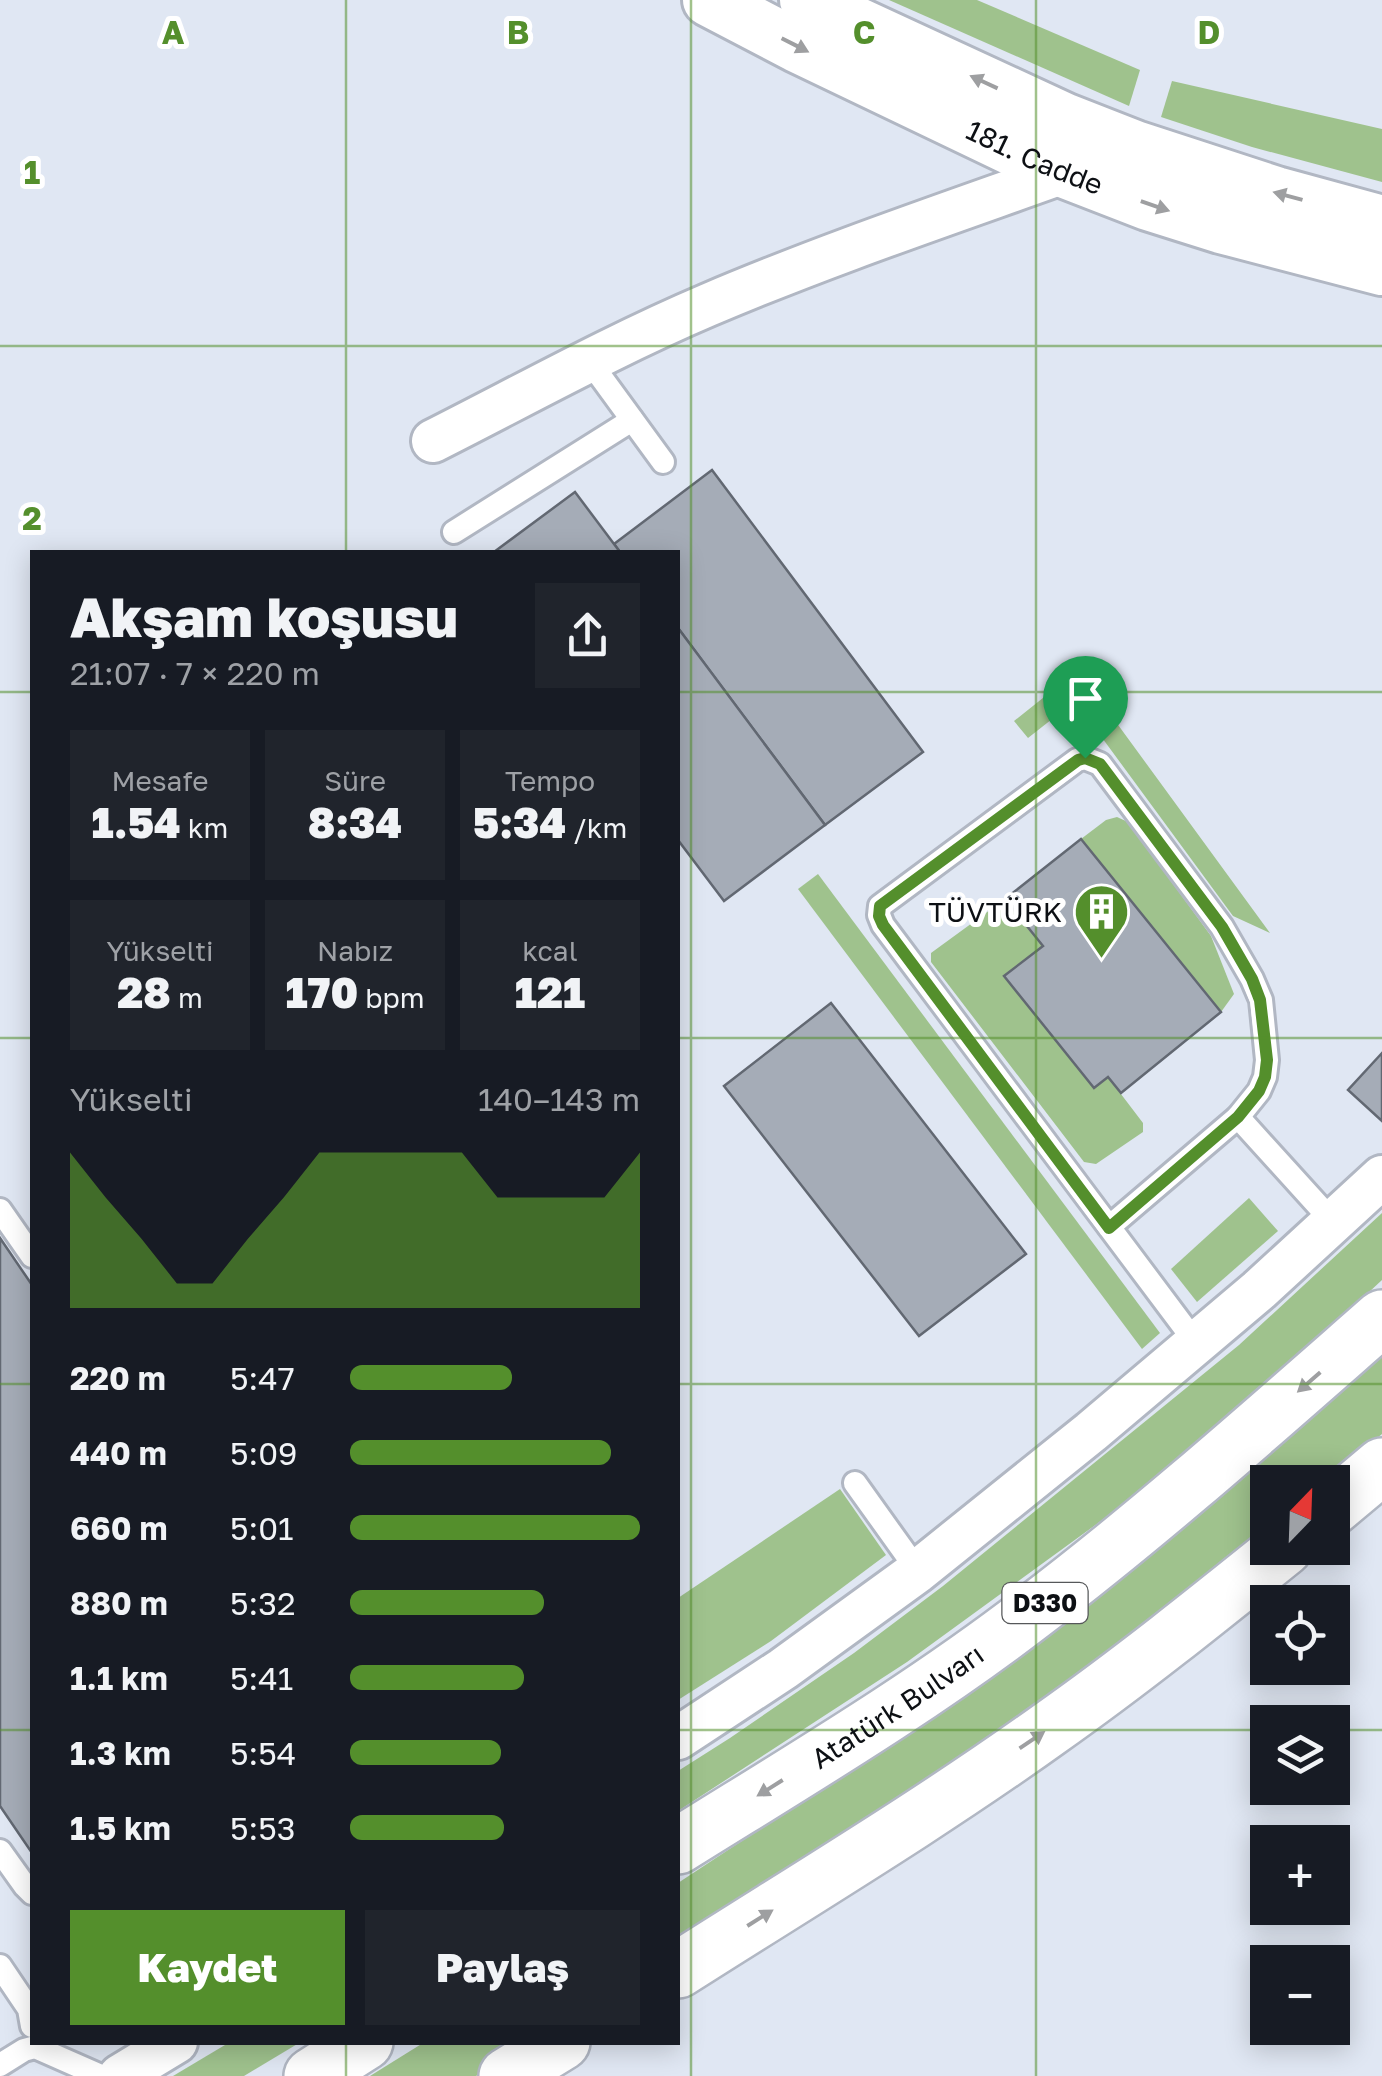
<!DOCTYPE html>
<html lang="tr">
<head>
<meta charset="utf-8">
<style>
  body { margin:0; font-family:"Golos Text",sans-serif; background:#20242c; color:#f1f3f6; height:100vh; display:flex; flex-direction:column; font-size:38px; white-space:nowrap }
  * { box-sizing:border-box; margin:0 }
  p { font-size:32px; color:#9ea1a6 }
  .icon { flex:none; width:55px; height:55px; fill:none; stroke:currentColor; stroke-width:2; stroke-linecap:round; stroke-linejoin:round }
  .map { position:relative; flex:1; overflow:hidden }
  .drawer { position:absolute; left:30px; top:550px; width:650px; height:1495px; display:flex; flex-direction:column; background:#171b24; border-radius:0px; box-shadow:0 5px 25px #0003 }
  .drawer>* { flex:none }
  .needle { width:65px; rotate:23deg }
  .fabs { position:absolute; left:1250px; top:1465px; display:grid; gap:20px }
  .fabs a { display:grid; place-items:center; width:100px; height:100px; border-radius:0px; background:#171b24; box-shadow:0 5px 25px #0003; font-size:50px }
  .pin { position:absolute; display:grid; place-items:center; width:85px; height:85px; color:#fff; margin:-102px -42px; border-radius:50% 50% 50% 0; rotate:-45deg; box-shadow:0 0 10px #0007 }
  .pin .icon { rotate:45deg }
  .round { display:grid; place-items:center; flex:none; width:105px; height:105px; border-radius:0px; background:#20242c }
  .head { display:flex; align-items:center; justify-content:space-between; height:170px; padding:0 40px }
  h1 { font-size:55px; font-weight:800; line-height:75px }
  .figures { display:grid; grid-template-columns:repeat(3,1fr); gap:15px; height:170px; padding:10px 40px }
  .figures div { display:grid; align-content:center; border-radius:0px; background:#20242c; text-align:center }
  .figures b { font-size:42px; font-weight:800 }
  .figures small { font-size:28px; font-weight:400 }
  .figures p { font-size:28px }
  .chart { height:280px; padding:20px 40px }
  .chart p { display:flex; justify-content:space-between }
  .chart svg { width:100%; height:180px; margin-top:10px; fill:#548f2c; opacity:.7 }
  .primary-button { display:flex; gap:20px; margin-top:auto; padding:20px 40px }
  .primary-button a { flex:1; height:115px; border-radius:0px; background:#548f2c; color:#fff; font-size:40px; font-weight:800; line-height:115px; text-align:center }
  .primary-button a+a { background:#20242c; color:#f1f3f6 }
  ul { padding:0 40px; list-style:none; font-size:32px }
  li { display:grid; grid-template-columns:160px 120px 1fr; align-items:center; height:75px }
  li i { height:25px; border-radius:12px; background:#548f2c }
  .map>svg:first-child { display:block }
  .green { fill:#9fc28d }
  .building { fill:#a5acb7; stroke:#626872; stroke-width:2.5 }
  .lines { fill:none; stroke-linecap:round; stroke-linejoin:round }
  .service-casing { stroke:#b1b7c3; stroke-width:28 }
  .minor-casing { stroke:#b1b7c3; stroke-width:48 }
  .tertiary-casing { stroke:#b1b7c3; stroke-width:58 }
  .trunk-casing { stroke:#b1b7c3; stroke-width:60 }
  .service { stroke:#fff; stroke-width:22 }
  .minor { stroke:#fff; stroke-width:42 }
  .tertiary { stroke:#fff; stroke-width:52 }
  .trunk { stroke:#fff; stroke-width:55 }
  .oneway { fill:#9e9fa1 }
  .route-casing { stroke:#fff; stroke-width:20 }
  .route { stroke:#548f2c; stroke-width:12 }
  .grid { fill:none; stroke:#548f2c; stroke-width:2.5; stroke-opacity:0.55 }
  .labels { text-anchor:middle; stroke-width:10; stroke-linejoin:round; paint-order:stroke }
  .shield { fill:#fff; stroke:#56585a; stroke-width:2.5 }
  .shield-label { font-size:25px; font-weight:bold; fill:#0d1014 }
  .street-label { font-size:28px; fill:#0d1014; stroke:#fff }
  .poi-label { font-size:28px; fill:#0d1014; stroke:#fff; text-anchor:end }
  .grid-label { font-size:32px; text-anchor:middle; font-weight:bold; fill:#548f2c; stroke:#fff; stroke-width:10; stroke-linejoin:round; paint-order:stroke }
</style>
</head>
<body>
<div class="map">
<svg width="1382" height="2076" viewBox="0 0 1382 2076">
  <rect width="100%" height="100%" fill="#e0e7f3"/>
  <g class="green">
    <polygon points="889,0 977,0 1140,70 1129,106"/>
    <polygon points="1172,81 1382,129 1382,182 1252,147 1161,117"/>
    <polygon points="1078,670 1270,933 1233,916 1075,701 1028,738 1014,721"/>
    <polygon points="1117,817 1128,822 1211,936 1234,994 1221,1012 1081,839 1106,820"/>
    <polygon points="818,874 1160,1333 1142,1349 798,889"/>
    <polygon points="1005,899 1043,946 1005,976 1108,1077 1143,1123 1143,1132 1096,1164 1084,1162 931,962 931,953"/>
    <polygon points="1249,1198 1278,1231 1197,1302 1171,1269"/>
    <polygon points="1382,1213 1382,1280 1266,1388 1138,1494 907,1662 678,1811 678,1771 730,1738 854,1653 943,1586 1239,1345"/>
    <polygon points="1382,1355 1382,1434 1324,1482 1268,1482 1267,1529 1034,1711 678,1947 678,1883 920,1723"/>
    <polygon points="840,1489 886,1555 771,1641 678,1700 678,1598"/>
    <polygon points="230,2042 299,2042 299,2043 244,2076 173,2076"/>
    <polygon points="423,2043 529,2043 476,2076 370,2076"/>
  </g>
  <g class="building">
    <polygon points="712,470 923,752 825,825 678,628 678,552 620,552 614,544"/>
    <polygon points="575,492 620,552 494,552"/>
    <polygon points="678,628 825,825 724,901 678,840"/>
    <polygon points="1081,839 1221,1012 1121,1093 1108,1077 1094,1088 1004,976 1043,946 1005,899"/>
    <polygon points="831,1003 1026,1254 919,1336 724,1086"/>
    <polygon points="1382,1053 1382,1121 1348,1090"/>
    <polygon points="0,1238 32,1285 32,1853 0,1806"/>
  </g>
  <g class="lines">
    <defs>
      <g id="service">
        <polyline points="590,362 663,462"/>
        <polyline points="454,532 632,420"/>
        <polyline points="1238,1117 1334,1223"/>
        <polyline points="0,1210 32,1256"/>
        <polyline points="1109,1227 1238,1117 1259,1091 1265,1077 1267,1060 1261,1000 1252,979 1222,927 1100,764 1085,758 1077,760 880,906 879,915 883,925 1196,1343"/>
        <polyline points="855,1483 918,1571"/>
        <polyline points="0,1851 25,1886 32,1893"/>
        <polyline points="0,1966 29,2009 32,2026"/>
        <polyline points="0,2065 24,2050 35,2047 101,2076"/>
      </g>
      <g id="minor">
        <path d="M433,441C524,395 614,345 708,305C830,253 956,211 1081,166"/>
        <polyline points="678,1738 783,1669 918,1571 1091,1432 1259,1290 1382,1177"/>
        <polyline points="120,2076 176,2042"/>
      </g>
      <g id="tertiary">
        <path id="s1" d="M709,0L797,46L1037,161L1148,204L1221,227L1382,269"/>
        <polyline points="806,0 1066,120 1135,147 1276,193 1382,222"/>
      </g>
      <g id="trunk">
        <polyline points="1332,1508 1382,1466"/>
        <path id="s2" d="M678,1846C798,1771 920,1699 1033,1612C1154,1520 1268,1418 1382,1318"/>
        <path d="M678,1970C802,1891 929,1815 1049,1729C1130,1672 1207,1610 1284,1548"/>
        <polyline points="312,2076 365,2042"/>
        <polyline points="507,2076 562,2042"/>
      </g>
    </defs>
    <use href="#service" class="service-casing"/>
    <use href="#minor" class="minor-casing"/>
    <use href="#tertiary" class="tertiary-casing"/>
    <use href="#trunk" class="trunk-casing"/>
    <use href="#service" class="service"/>
    <use href="#minor" class="minor"/>
    <use href="#tertiary" class="tertiary"/>
    <use href="#trunk" class="trunk"/>
  </g>
  <defs><path id="oneway-solid" d="M-6-.8H1V-3.2L6.5 0L1 3.2V.8H-6Z" transform="scale(2.5)"/></defs>
  <g class="oneway">
    <use href="#oneway-solid" transform="translate(795 45) rotate(27)"/>
    <use href="#oneway-solid" transform="translate(984 82) rotate(-155)"/>
    <use href="#oneway-solid" transform="translate(1288 196) rotate(-165)"/>
    <use href="#oneway-solid" transform="translate(1155 206) rotate(19)"/>
    <use href="#oneway-solid" transform="translate(1309 1382) rotate(139)"/>
    <use href="#oneway-solid" transform="translate(1032 1740) rotate(-34)"/>
    <use href="#oneway-solid" transform="translate(770 1788) rotate(148)"/>
    <use href="#oneway-solid" transform="translate(760 1918) rotate(-32)"/>
  </g>
  <g class="lines">
    <defs>
      <polygon id="route" points="1085,758 1100,764 1222,927 1252,979 1260,1000 1267,1060 1265,1077 1259,1091 1238,1117 1109,1228 883,925 879,916 880,906 1078,760"/>
    </defs>
    <use href="#route" class="route-casing"/>
    <use href="#route" class="route"/>
  </g>
  <path class="grid" d="M346,0V552M691,0V2076M1036,0V2076M0,346H1382M0,692H32M678,692H1382M0,1038H32M678,1038H1382M0,1384H32M678,1384H1382M0,1730H32M678,1730H1268M1332,1730H1382M346,2042V2076"/>
  <defs>
    <symbol id="building-pin" viewBox="-11 -11 22 30"><path d="M0 17L-7.5 6A9.5 9.5 0 1 1 7.5 6Z" fill="#548f2c" stroke="#fff"/><path d="M-4-6H4V6H1V3H-1V6H-4ZM-2.5-4.3h1.7v1.8h-1.7ZM.8-4.3h1.7v1.8H.8ZM-2.5-1h1.7V.8h-1.7ZM.8-1h1.7V.8H.8Z" fill="#fff"/></symbol>
  </defs>
  <g fill-rule="evenodd">
    <use href="#building-pin" x="1070" y="880" width="63" height="86"/>
  </g>
  <g class="labels">
    <rect class="shield" x="1002.5" y="1583" width="85" height="40" rx="8"/>
    <g class="shield-label">
      <text x="1045" y="1612">D330</text>
    </g>
    <g class="street-label">
      <text dy="10" stroke="none"><textPath href="#s1" startOffset="362">181. Cadde</textPath></text>
      <text dy="10" stroke="none"><textPath href="#s2" startOffset="260">Atatürk Bulvarı</textPath></text>
    </g>
    <g class="poi-label">
      <text x="1062" y="922">TÜVTÜRK</text>
    </g>
  </g>
  <g class="grid-label">
    <text x="173" y="44">A</text>
    <text x="518" y="44">B</text>
    <text x="864" y="44">C</text>
    <text x="1209" y="44">D</text>
    <text x="32" y="184">1</text>
    <text x="32" y="530">2</text>
  </g>
</svg>
<div class="fabs">
<a><svg class="needle" viewBox="-14 -14 28 28"><path d="M0-13l5 13h-10z" fill="#e53935"/><path d="M0 13l5-13h-10z" fill="#9ea1a6"/></svg></a>
<a><svg class="icon" aria-label="locate" viewBox="0 0 24 24"><circle cx="12" cy="12" r="6"/><path d="M12 2v4M12 18v4M2 12h4M18 12h4"/></svg></a>
<a><svg class="icon" aria-label="layers" viewBox="0 0 24 24"><path d="M12 4l9 5-9 5-9-5zM3 14l9 5 9-5"/></svg></a>
<a>+</a>
<a>−</a>
</div>
<div class="pin" style="left:1085px;top:758px;background:#1e9e55"><svg class="icon" aria-label="arrive" viewBox="0 0 24 24"><path d="M6 21V4h12l-3 4 3 4H6"/></svg></div>
<section class="drawer">
<div class="head"><div><h1>Akşam koşusu</h1><p>21:07 · 7 × 220 m</p></div><a class="round"><svg class="icon" aria-label="share" viewBox="0 0 24 24"><path d="M12 15V3M7 8l5-5 5 5M5 13v7h14v-7"/></svg></a></div>
<div class="figures">
<div><p>Mesafe</p><b>1.54<small> km</small></b></div>
<div><p>Süre</p><b>8:34</b></div>
<div><p>Tempo</p><b>5:34<small> /km</small></b></div>
</div>
<div class="figures">
<div><p>Yükselti</p><b>28<small> m</small></b></div>
<div><p>Nabız</p><b>170<small> bpm</small></b></div>
<div><p>kcal</p><b>121</b></div>
</div>
<div class="chart"><p><span>Yükselti</span>140–143 m</p>
<svg viewBox="0 0 160 44" preserveAspectRatio="none"><path d="M0 44V6L10 17L20 27L30 38L40 38L50 27L60 17L70 6L80 6L90 6L100 6L110 6L120 17L130 17L140 17L150 17L160 6V44z"/></svg>
</div>
<ul>
<li><b>220 m</b>5:47<i style="width:56%"></i></li>
<li><b>440 m</b>5:09<i style="width:90%"></i></li>
<li><b>660 m</b>5:01<i style="width:100%"></i></li>
<li><b>880 m</b>5:32<i style="width:67%"></i></li>
<li><b>1.1 km</b>5:41<i style="width:60%"></i></li>
<li><b>1.3 km</b>5:54<i style="width:52%"></i></li>
<li><b>1.5 km</b>5:53<i style="width:53%"></i></li>
</ul>
<div class="primary-button"><a>Kaydet</a><a>Paylaş</a></div>
</section>
</div>
</body>
</html>
